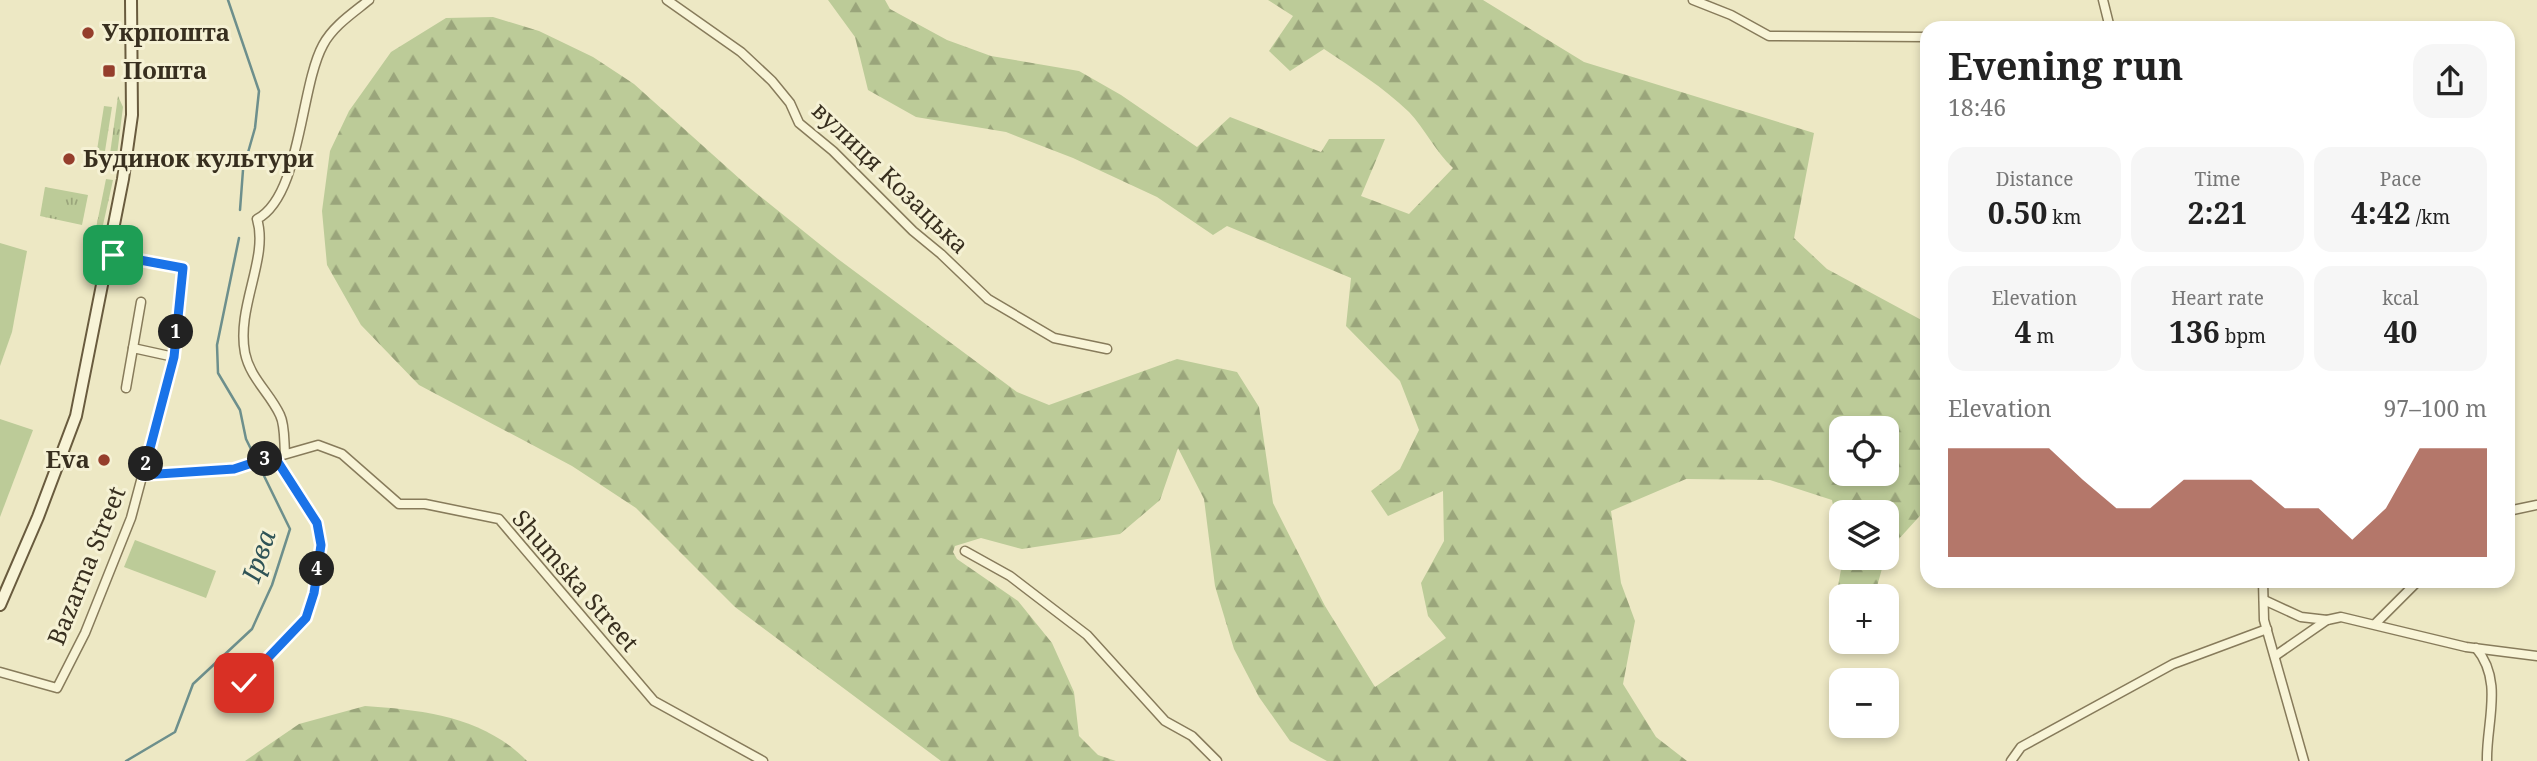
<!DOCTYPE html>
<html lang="en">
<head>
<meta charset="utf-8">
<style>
  body { margin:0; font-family:"Noto Serif",serif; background:#f6f6f6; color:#222; height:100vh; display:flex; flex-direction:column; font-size:26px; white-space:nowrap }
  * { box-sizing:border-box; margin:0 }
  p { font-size:23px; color:#767676 }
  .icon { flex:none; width:38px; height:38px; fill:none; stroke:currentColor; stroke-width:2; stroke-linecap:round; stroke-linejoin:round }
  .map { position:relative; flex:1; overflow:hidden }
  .details { position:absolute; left:1920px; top:21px; width:595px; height:567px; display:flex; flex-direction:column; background:#fff; border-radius:21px; box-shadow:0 4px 10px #0003 }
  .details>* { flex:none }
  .fabs { position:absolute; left:1829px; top:416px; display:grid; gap:14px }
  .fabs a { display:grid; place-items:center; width:70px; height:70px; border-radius:14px; background:#fff; box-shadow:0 4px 10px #0003; font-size:35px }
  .pin { position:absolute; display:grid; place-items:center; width:60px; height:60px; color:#fff; margin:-30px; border-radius:14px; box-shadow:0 4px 10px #0006 }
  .km { position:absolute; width:35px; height:35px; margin:-18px; border-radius:50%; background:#222; color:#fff; font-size:19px; line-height:35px; text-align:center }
  .round { display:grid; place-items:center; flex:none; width:74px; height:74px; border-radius:21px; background:#f6f6f6 }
  .headline { display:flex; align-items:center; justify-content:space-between; height:119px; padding:0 28px }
  h1 { font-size:38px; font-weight:700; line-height:52px }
  .stats { display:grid; grid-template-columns:repeat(3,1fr); gap:10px; height:119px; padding:7px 28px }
  .stats div { display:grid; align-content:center; border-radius:18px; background:#f6f6f6; text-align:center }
  .stats b { font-size:30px; font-weight:700 }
  .stats small { font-size:19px; font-weight:400 }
  .stats p { font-size:19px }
  .chart { height:196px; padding:14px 28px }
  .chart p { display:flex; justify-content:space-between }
  .chart svg { width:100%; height:126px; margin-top:7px; fill:#953e2c; opacity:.7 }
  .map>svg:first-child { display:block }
  .grass { fill:url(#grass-tufts) }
  .forest { fill:url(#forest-firs); fill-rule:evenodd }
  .park { fill:#bccb98 }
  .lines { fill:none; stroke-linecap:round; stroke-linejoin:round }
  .stream { stroke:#6d8f8c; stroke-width:2.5 }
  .street-casing { stroke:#877b5b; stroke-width:11 }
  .secondary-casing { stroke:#695b3e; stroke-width:14 }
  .street { stroke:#f8f4d7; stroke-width:8 }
  .secondary { stroke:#f8f4d7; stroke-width:10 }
  .route-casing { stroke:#fff; stroke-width:14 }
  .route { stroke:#1a73e8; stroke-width:9 }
  .poi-dot { fill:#953e2c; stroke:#f5f1d4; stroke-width:2.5 }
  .labels { text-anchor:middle; stroke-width:6; stroke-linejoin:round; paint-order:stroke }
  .poi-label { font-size:24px; font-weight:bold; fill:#382f1f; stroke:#f5f1d4; text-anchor:start }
  .street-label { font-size:24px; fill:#382f1f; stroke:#f5f1d4 }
  .water-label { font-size:26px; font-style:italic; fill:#2e5357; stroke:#f5f1d4 }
</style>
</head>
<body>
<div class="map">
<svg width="2537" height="761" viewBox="0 0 2537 761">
  <defs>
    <pattern id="grass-tufts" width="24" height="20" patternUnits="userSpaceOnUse" patternTransform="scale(1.75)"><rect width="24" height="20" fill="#bccb98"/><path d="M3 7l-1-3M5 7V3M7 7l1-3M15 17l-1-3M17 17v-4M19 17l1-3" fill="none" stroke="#9aa57b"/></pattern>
    <pattern id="forest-firs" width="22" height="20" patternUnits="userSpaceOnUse" patternTransform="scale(1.75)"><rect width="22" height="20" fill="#bccb98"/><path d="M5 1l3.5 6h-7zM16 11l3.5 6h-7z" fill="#9aa57b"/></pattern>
  </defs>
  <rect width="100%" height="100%" fill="#ede8c4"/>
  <g class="grass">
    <polygon points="118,96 123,107 117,155 110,154"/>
    <polygon points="104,106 112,107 105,151 97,150"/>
    <polygon points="106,179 113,180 101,234 95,233"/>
    <polygon points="45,187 88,195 82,225 40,216"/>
  </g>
  <g class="forest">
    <path d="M828,0H885L890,9L947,40L991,56L1079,71L1121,95L1197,147L1230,117L1321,152L1329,139H1385L1361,196L1409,214L1453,168C1435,151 1425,129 1409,112C1383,87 1354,69 1324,49L1290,71L1269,51L1293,16L1268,0H1483L1584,62L1814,133L1794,238L1827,269L1927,323V508L1887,552L1886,513H1841V547L1832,500L1770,480L1686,479L1611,511L1621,583L1635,621L1623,684L1656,737L1687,761H1327L1290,741L1259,697L1234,649L1215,586L1204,499L1178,448L1160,500L1120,534L1022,549L981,538L955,546L953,552L957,559L1018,601L1052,643L1074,692L1079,736L1098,755L1116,761H941L735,607L636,508L572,466L419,385L361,325L327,265L322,211L330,151L349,111L391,52L446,18L493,17L539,31L593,57L634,84L751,189L838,259L1017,392L1049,405L1177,359L1237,372L1259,407L1273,503L1325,606L1375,687L1446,638L1428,616L1421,583L1444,541L1443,491L1388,516L1371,491L1400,469L1419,430L1400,381L1346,326L1351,278L1227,226L1213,235L1157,197L1073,158L1006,132L916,117L868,90L855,37ZM1841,429H1886V474H1841Z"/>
    <polygon points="1843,558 1885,558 1874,597 1841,597 1841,636 1832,620"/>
    <path d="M365,706C424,710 484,717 527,761H245L299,724Z"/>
  </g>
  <g class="park">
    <polygon points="0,243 27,251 12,332 0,366"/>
    <polygon points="0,419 33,430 0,517"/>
    <polygon points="135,540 216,571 206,598 124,567"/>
  </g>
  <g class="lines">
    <g class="stream">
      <polyline points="228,0 259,91 255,128 243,170 240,210"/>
      <polyline points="126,761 175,732 193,684 252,629 272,585 290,529 246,439 240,410 218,373 217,345 239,238"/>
    </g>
    <defs>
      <g id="street">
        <polyline points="667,0 741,52 772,81 790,103 799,123 833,151 913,231 941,254 988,299 1054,338 1107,349"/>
        <polyline points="1693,0 1731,15 1769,36 1927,37"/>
        <polyline points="2103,0 2110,28"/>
        <polyline points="133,348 141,302"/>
        <polyline points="126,388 133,348 174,357"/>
        <path d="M285,453C284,441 285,425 280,415C270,393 250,378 245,353C236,307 269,258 257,219C301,196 300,87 323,45C333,26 353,13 369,0"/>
        <polyline points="143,475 234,469 318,445 342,454 399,504 425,504 499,519 654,701 763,761"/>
        <polyline points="2508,511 2537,505"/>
        <polyline points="965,551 1010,576 1087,635 1165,721 1192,736 1217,761"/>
        <polyline points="2263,581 2264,620 2304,761"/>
        <polyline points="2264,600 2301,617 2327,620"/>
        <polyline points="2375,624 2418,581"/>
        <path d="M2476,648C2504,681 2486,723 2487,761"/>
        <polyline points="2275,656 2327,620 2341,617 2466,647 2537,656"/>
        <polyline points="0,672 57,688 85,633 131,518 174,357 183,268 107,254"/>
        <polyline points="244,683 306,618 314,593 321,545 317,523 274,456"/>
        <polyline points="2011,761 2021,747 2173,664 2267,629"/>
      </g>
      <polyline id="secondary" points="0,605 38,517 76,416 123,179 132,115 131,0"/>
    </defs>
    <use href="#street" class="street-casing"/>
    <use href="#secondary" class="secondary-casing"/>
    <use href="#street" class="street"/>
    <use href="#secondary" class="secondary"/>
  </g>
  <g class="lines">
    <defs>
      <polyline id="route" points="113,255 183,268 174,357 143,475 234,469 274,456 317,523 321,545 314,593 306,618 244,683"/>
    </defs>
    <use href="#route" class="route-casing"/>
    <use href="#route" class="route"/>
  </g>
  <g class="poi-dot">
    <circle cx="88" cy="33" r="7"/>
    <rect x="102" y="64" width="14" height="14" rx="3.5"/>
    <circle cx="69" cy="159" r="7"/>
    <circle cx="104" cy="460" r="7"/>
  </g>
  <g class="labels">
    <g class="poi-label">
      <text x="102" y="41">Укрпошта</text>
      <text x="123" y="79">Пошта</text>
      <text x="83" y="167">Будинок культури</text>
      <text x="90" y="468" text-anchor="end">Eva</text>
    </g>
    <g class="street-label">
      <text transform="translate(890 178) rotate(44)" y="8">вулиця Козацька</text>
      <text transform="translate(87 566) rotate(-68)" y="8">Bazarna Street</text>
      <text transform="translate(575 581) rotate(49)" y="8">Shumska Street</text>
    </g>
    <g class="water-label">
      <text transform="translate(259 556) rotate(-71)" y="9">Ірва</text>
    </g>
  </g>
</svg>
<div class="fabs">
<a><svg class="icon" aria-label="locate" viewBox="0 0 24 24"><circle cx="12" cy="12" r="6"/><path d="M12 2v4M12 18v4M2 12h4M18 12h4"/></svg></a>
<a><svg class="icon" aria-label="layers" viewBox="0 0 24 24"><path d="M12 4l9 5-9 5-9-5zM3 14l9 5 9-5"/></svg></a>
<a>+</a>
<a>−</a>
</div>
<div class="pin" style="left:113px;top:255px;background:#1e9e55"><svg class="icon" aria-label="arrive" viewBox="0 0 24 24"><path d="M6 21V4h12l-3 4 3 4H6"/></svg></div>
<div class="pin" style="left:244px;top:683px;background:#d93025"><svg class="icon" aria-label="check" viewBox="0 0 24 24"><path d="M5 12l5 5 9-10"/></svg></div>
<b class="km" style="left:176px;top:332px">1</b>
<b class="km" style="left:146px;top:464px">2</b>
<b class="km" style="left:265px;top:459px">3</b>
<b class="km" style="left:317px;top:569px">4</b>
<section class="details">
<div class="headline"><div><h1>Evening run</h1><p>18:46</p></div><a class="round"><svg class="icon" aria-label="share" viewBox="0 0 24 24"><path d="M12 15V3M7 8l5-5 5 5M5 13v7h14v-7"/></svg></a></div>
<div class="stats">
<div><p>Distance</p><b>0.50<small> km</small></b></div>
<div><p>Time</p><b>2:21</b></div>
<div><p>Pace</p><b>4:42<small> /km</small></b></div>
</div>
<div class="stats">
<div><p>Elevation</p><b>4<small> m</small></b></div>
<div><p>Heart rate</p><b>136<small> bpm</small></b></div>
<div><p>kcal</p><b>40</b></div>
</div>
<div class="chart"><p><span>Elevation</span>97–100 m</p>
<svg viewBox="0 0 160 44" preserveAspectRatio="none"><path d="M0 44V6L10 6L20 6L30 6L40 17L50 27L60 27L70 17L80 17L90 17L100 27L110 27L120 38L130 27L140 6L150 6L160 6V44z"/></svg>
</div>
</section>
</div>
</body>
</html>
